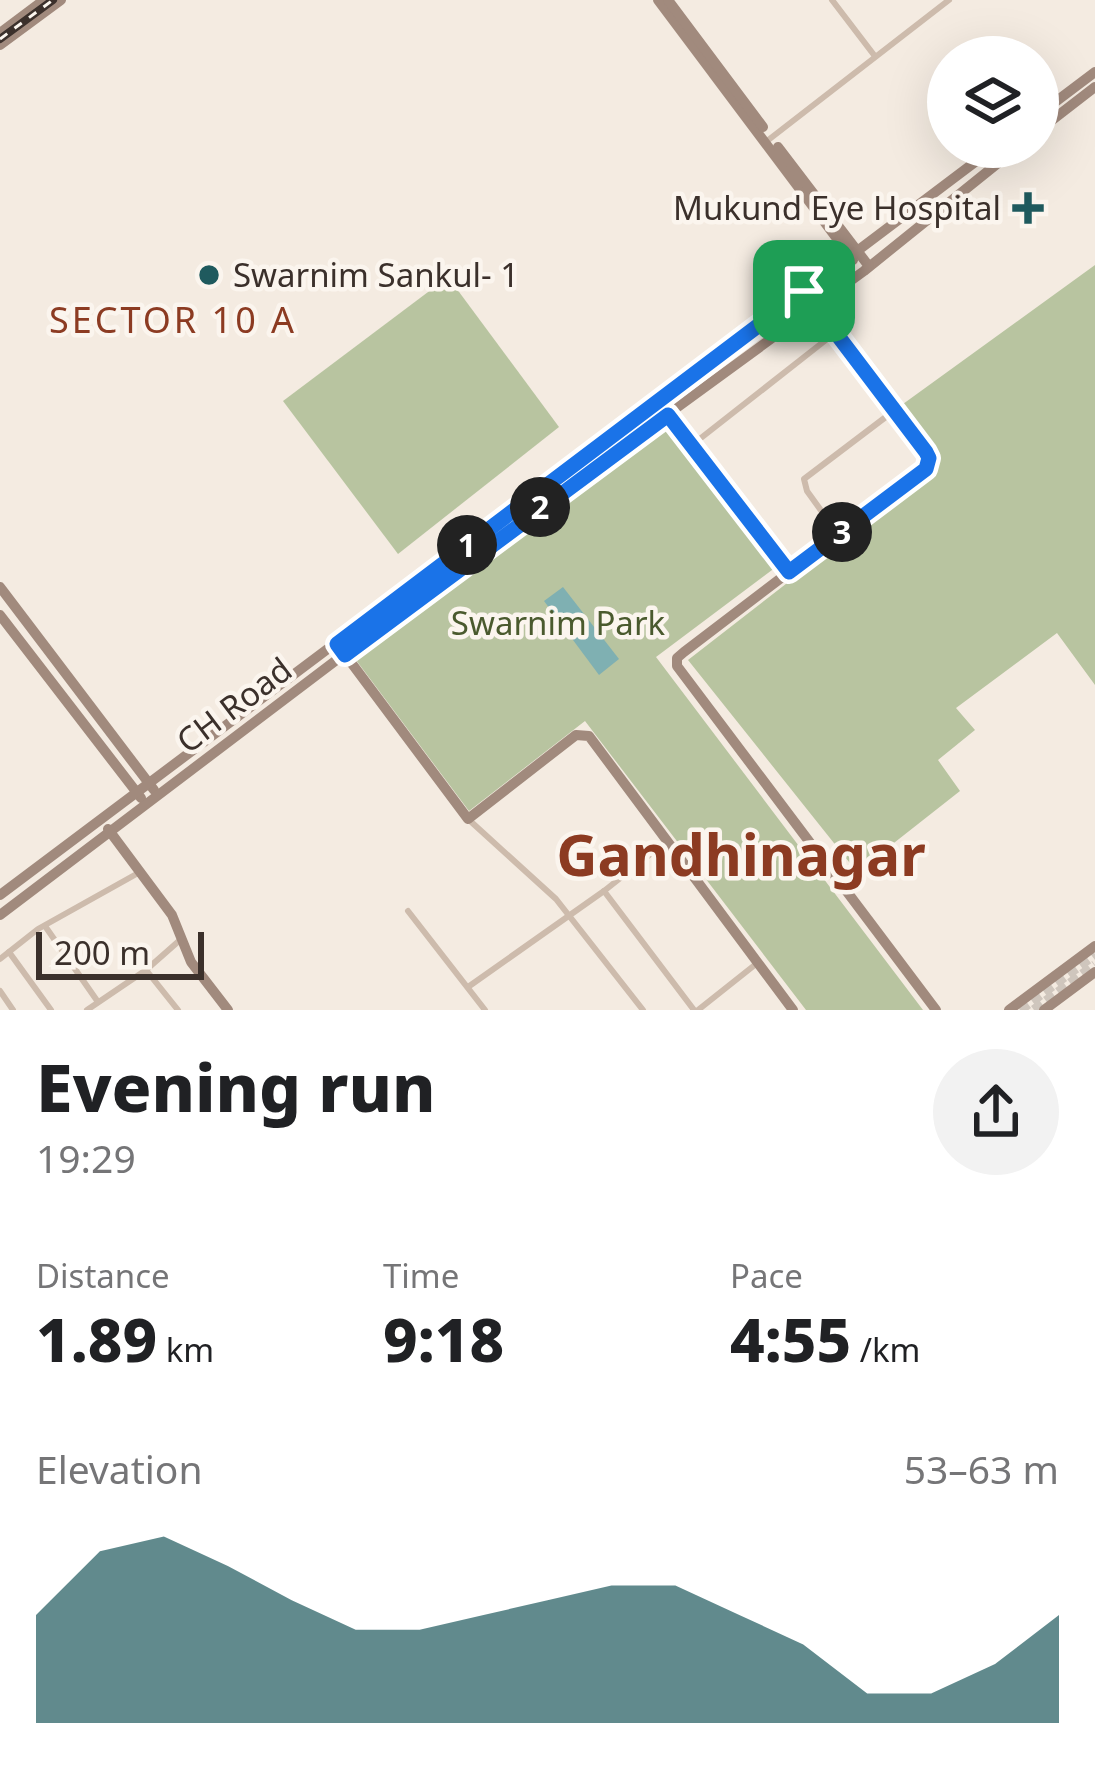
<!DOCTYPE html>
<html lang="en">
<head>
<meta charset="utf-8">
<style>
  body { margin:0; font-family:"Noto Sans",sans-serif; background:#f2f2f2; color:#202124; height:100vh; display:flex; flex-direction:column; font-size:45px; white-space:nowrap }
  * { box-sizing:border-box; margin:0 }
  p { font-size:39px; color:#757577 }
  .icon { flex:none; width:66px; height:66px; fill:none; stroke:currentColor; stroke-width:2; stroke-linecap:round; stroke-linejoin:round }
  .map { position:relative; height:1010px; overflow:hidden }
  .side { display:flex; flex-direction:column; background:#fff; flex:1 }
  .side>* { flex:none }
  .tools { position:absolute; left:927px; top:36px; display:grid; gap:24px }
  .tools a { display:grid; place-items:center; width:132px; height:132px; border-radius:50%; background:#fff; box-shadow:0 12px 48px #0002; font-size:60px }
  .scale { position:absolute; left:36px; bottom:30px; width:168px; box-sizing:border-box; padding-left:12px; border:6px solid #3b302b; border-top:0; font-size:33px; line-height:42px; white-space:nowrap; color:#3b302b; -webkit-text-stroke:9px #fbf5ee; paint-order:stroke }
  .pin { position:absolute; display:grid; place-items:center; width:102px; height:102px; color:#fff; margin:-51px; border-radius:24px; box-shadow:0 6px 18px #0006 }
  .km { position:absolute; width:60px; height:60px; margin:-30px; border-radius:50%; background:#222; color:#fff; font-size:33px; line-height:60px; text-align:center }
  .round { display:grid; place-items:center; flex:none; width:126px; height:126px; border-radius:63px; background:#f2f2f2 }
  .overview { display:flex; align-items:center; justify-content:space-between; height:204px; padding:0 36px }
  h1 { font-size:66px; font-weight:800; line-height:90px }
  .metrics { display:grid; grid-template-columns:repeat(3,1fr); gap:18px; height:204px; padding:12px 36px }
  .metrics div { display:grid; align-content:center }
  .metrics b { font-size:60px; font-weight:800 }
  .metrics small { font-size:33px; font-weight:400 }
  .metrics p { font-size:33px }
  .chart { height:336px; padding:24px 36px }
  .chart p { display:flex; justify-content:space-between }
  .chart svg { width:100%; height:216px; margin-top:12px; fill:#1f5a5e; opacity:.7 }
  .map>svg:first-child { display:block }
  .green { fill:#b8c4a0 }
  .water { fill:#7fb0b2 }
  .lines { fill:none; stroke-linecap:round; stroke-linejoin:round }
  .secondary-tunnel { stroke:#cfc6bd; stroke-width:10; stroke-dasharray:10 5; stroke-linecap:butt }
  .street { stroke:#cdbbac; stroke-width:6 }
  .secondary { stroke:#a18a7d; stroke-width:10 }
  .rail-casing { stroke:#3b302b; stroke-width:8 }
  .rail { stroke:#fbf5ee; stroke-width:3; stroke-dasharray:9; stroke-linecap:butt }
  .route-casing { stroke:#fff; stroke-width:24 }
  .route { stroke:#1a73e8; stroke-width:15 }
  .poi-dot { fill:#1f5a5e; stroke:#fbf5ee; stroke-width:4.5 }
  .labels { text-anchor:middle; stroke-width:9; stroke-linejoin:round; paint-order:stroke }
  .poi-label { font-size:33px; fill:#3b302b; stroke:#fbf5ee; text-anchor:end }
  .park-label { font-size:33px; fill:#4a5a2e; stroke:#fbf5ee }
  .street-label { font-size:33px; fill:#3b302b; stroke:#fbf5ee }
  .neighbourhood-label { font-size:36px; letter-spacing:3px; fill:#8c3b22; stroke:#fbf5ee }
  .town-label { font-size:57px; font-weight:bold; fill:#8c3b22; stroke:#fbf5ee }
</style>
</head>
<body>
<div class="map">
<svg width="1095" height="1010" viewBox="0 0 1095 1010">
  <rect width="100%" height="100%" fill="#f4ebe1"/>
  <g class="green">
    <polygon points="1095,265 1095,685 1057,633 956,708 975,730 938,760 960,791 857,872 688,660 934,469 934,448 903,404"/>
    <polygon points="448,277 559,427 398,554 283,401"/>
    <polygon points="664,419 776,567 656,657 923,1010 806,1010 585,721 469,811 353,656"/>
  </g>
  <polygon class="water" points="563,587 619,659 599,675 544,601"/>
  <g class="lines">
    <g class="secondary-tunnel">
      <polyline points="1020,1010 1095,954"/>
      <polyline points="1034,1010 1095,965"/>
    </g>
    <g class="street">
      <polyline points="832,0 874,55"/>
      <polyline points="767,141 949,0"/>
      <polyline points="692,445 836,332"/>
      <polyline points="838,534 807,491 804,479 895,410"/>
      <polyline points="789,572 926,469 930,458 804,291"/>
      <polyline points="468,819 556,899 643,1010"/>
      <polyline points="604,891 694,1010"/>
      <polyline points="408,911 485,1010"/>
      <polyline points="45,926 98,1002"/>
      <polyline points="9,952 51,1010"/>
      <polyline points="0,959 38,929 140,872"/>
      <polyline points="146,970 178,1010"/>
      <polyline points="468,987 604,891 667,841"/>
      <polyline points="0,991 13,1010"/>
      <polyline points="87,1010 146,970 180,940"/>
      <polyline points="698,1010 756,964"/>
    </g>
    <g class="secondary">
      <polyline points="658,0 853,260"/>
      <polyline points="668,0 763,127"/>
      <polyline points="0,33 44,0"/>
      <polyline points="0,45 61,0"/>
      <polyline points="1038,115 1095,72"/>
      <polyline points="1038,131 1095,87"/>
      <polyline points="778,147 868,265"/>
      <polyline points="667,412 789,572 684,652 677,658 677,666 936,1010"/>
      <polyline points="0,587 154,790"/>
      <polyline points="0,615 141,798"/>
      <polyline points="341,649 468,819 576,735 589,736 793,1010"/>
      <polyline points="108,829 172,915 191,962 228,1010"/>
      <path d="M0,895C333,646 664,397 995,147"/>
      <polyline points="0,915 483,549 864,271 1018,147"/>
      <polyline points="1009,1010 1095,946"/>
      <polyline points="1044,1010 1095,972"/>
    </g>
    <defs>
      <polyline id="rail" points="0,39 53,0"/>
    </defs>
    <use href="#rail" class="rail-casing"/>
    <use href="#rail" class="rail"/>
  </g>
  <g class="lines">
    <defs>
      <polygon id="route" points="804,291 926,452 929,458 926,469 789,572 668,415 345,655 337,644"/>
    </defs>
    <use href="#route" class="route-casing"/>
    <use href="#route" class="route"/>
  </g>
  <g class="poi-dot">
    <path d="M1022 190h12v12h12v12h-12v12h-12v-12h-12v-12h12z"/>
    <circle cx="209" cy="275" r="12"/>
  </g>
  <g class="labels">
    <g class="poi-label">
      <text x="1001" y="220">Mukund Eye Hospital</text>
      <text x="233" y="287" text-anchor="start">Swarnim Sankul- 1</text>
    </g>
    <g class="park-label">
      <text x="558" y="635">Swarnim Park</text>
    </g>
    <g class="street-label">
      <text transform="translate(234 705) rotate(-37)" y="12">CH Road</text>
    </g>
    <g class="neighbourhood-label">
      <text x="173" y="333">SECTOR 10 A</text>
    </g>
    <g class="town-label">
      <text x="741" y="876">Gandhinagar</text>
    </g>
  </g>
</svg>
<div class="tools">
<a><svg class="icon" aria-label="layers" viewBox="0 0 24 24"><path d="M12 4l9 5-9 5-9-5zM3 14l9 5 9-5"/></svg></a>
</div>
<div class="scale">200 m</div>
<div class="pin" style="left:804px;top:291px;background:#1e9e55"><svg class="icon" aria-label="arrive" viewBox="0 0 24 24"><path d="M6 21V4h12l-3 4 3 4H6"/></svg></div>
<b class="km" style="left:467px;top:545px">1</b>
<b class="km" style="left:540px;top:507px">2</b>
<b class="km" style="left:842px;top:532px">3</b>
</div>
<section class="side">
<div class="overview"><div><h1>Evening run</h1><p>19:29</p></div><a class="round"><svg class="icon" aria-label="share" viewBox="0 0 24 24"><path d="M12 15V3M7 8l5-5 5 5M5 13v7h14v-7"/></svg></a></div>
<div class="metrics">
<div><p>Distance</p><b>1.89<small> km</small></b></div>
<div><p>Time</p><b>9:18</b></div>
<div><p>Pace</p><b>4:55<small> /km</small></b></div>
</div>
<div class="chart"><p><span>Elevation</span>53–63 m</p>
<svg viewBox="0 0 160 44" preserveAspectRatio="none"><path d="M0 44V22L10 9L20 6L30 12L40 19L50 25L60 25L70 22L80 19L90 16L100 16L110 22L120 28L130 38L140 38L150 32L160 22V44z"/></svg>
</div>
</section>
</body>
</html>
